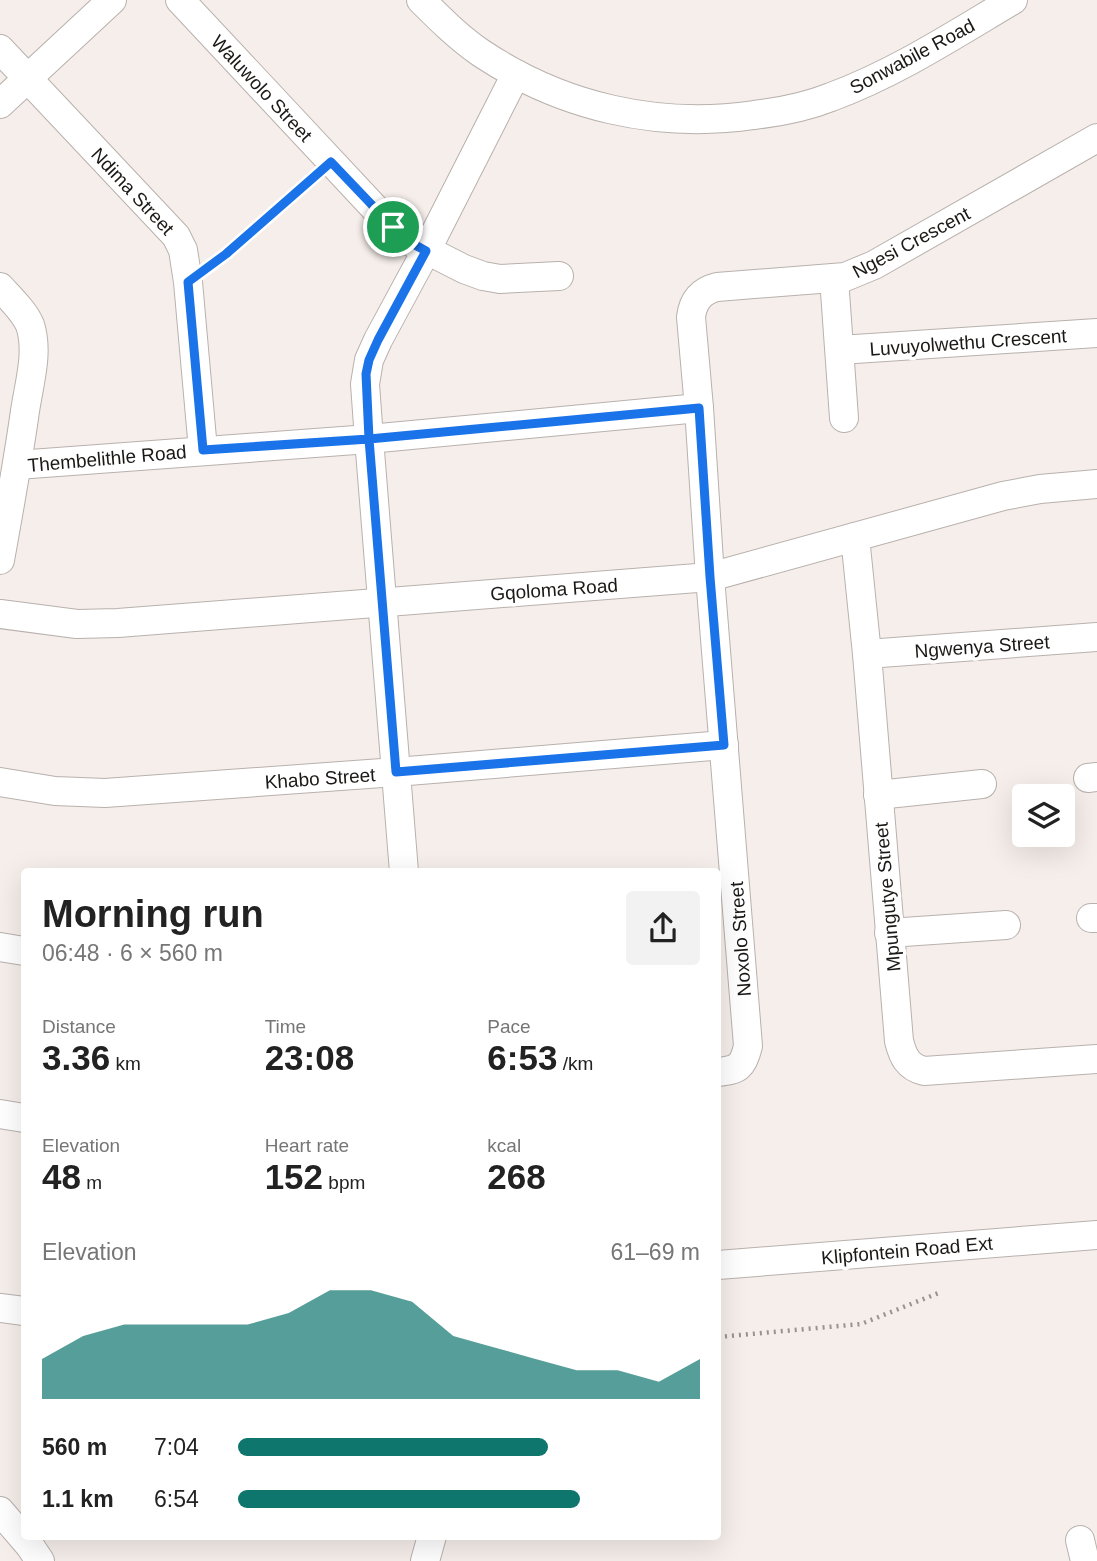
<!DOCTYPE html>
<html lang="en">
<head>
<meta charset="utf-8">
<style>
  body { margin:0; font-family:Helvetica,sans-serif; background:#f2f2f2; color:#222; height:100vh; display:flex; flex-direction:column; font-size:26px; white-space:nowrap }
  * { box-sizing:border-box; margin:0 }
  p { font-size:23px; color:#767676 }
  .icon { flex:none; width:38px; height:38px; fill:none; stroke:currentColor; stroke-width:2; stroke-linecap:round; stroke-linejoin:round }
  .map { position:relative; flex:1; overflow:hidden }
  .drawer { position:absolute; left:21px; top:868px; width:700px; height:672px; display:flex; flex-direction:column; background:#fff; border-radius:7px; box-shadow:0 7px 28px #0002 }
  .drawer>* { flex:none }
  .controls { position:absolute; left:1012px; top:784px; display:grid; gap:14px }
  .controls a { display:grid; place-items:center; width:63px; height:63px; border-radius:7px; background:#fff; box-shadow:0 7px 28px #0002; font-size:35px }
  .pin { position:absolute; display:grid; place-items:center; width:60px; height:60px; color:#fff; margin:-30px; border:4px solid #fff; border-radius:50%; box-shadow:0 2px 7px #0007 }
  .round { display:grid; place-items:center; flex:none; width:74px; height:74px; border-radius:7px; background:#f2f2f2 }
  .head { display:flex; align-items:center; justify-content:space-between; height:119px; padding:0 21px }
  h1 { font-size:38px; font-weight:600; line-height:52px }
  .figures { display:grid; grid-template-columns:repeat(3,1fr); gap:10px; height:119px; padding:7px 21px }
  .figures div { display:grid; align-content:center }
  .figures b { font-size:35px; font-weight:600 }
  .figures small { font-size:19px; font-weight:400 }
  .figures p { font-size:19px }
  .chart { height:196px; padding:14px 21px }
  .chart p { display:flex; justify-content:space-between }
  .chart svg { width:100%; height:126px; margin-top:7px; fill:#0f766e; opacity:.7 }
  ul { padding:0 21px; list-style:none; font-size:23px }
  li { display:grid; grid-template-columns:112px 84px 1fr; align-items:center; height:52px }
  li i { height:18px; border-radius:9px; background:#0f766e }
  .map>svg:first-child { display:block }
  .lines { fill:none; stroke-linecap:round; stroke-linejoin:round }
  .minor-casing { stroke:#b8b1ad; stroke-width:30 }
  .path { stroke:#999390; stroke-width:4.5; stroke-dasharray:2 5; stroke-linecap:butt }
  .minor { stroke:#fff; stroke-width:28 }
  .route-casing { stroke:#fff; stroke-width:14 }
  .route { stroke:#1a73e8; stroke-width:9 }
  .labels { text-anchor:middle; stroke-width:7; stroke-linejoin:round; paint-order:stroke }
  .street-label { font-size:19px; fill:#1b1917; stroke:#fff }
</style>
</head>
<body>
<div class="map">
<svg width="1097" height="1561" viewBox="0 0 1097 1561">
  <rect width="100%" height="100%" fill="#f6eeea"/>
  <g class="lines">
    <defs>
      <g id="minor">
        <polyline points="180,0 383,217 409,241 464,269 483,276 500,279 559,276"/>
        <path d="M421,0C440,19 459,38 481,53C562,107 657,129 754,115C780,112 806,107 831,97C896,73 954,35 1013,0"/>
        <polyline points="0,49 176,236 183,250 188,282 203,450"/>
        <polyline points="0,104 112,0"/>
        <polyline points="834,278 844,418"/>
        <path d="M0,287C10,298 24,311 30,325C39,352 29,384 25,411C18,461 9,510 0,560"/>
        <polyline points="840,350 1097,333"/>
        <polyline points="17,465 369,439 699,408"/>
        <path d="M855,537L867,654L899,1041C903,1057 908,1067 924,1071L1097,1059"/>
        <polyline points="0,614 77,624 118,623 710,577 1003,496 1040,489 1097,484"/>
        <polyline points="867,654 1097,637"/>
        <polyline points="1088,778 1097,777"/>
        <polyline points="0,782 55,791 105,793 396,772 724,745"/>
        <polyline points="878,795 982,784"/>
        <polyline points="404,872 369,439 365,384 369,360 378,340 426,251 516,74"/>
        <polyline points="1091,918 1097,918"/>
        <polyline points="889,933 1006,925"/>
        <polyline points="0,947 24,951"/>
        <path d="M718,1072C738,1070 743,1067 748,1046L710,577L699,408L691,317C693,301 701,291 717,287L845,277L874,265L1097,138"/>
        <polyline points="0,1114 24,1118"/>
        <polyline points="718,1265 1097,1235"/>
        <polyline points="0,1308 24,1311"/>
        <polyline points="0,1511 30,1546 40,1561"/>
        <polyline points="1080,1540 1085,1561"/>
        <polyline points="425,1561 432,1536"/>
      </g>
    </defs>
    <use href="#minor" class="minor-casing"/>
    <g class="path">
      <polyline points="212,264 226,254 312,179"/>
      <polyline points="718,1337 861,1324 941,1292"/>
    </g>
    <use href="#minor" class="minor"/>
  </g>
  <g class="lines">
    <defs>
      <polyline id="route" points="393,227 408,241 426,251 378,340 369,360 366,374 369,439 396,772 724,745 710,577 699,408 369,439 203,450 188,282 226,254 331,162 393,227"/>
    </defs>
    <use href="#route" class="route-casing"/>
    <use href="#route" class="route"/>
  </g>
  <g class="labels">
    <g class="street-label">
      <text transform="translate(912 56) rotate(-28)" y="7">Sonwabile Road</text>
      <text transform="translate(262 88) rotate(47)" y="7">Waluwolo Street</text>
      <text transform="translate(133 191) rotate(47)" y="7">Ndima Street</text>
      <text transform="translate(911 242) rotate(-28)" y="7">Ngesi Crescent</text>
      <text transform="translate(968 342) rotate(-4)" y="7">Luvuyolwethu Crescent</text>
      <text transform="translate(107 458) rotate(-5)" y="7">Thembelithle Road</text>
      <text transform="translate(554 589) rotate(-4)" y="7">Gqoloma Road</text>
      <text transform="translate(982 646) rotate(-4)" y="7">Ngwenya Street</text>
      <text transform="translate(320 778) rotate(-4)" y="7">Khabo Street</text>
      <text transform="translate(887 897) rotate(-95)" y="7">Mpungutye Street</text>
      <text transform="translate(740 939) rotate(-94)" y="7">Noxolo Street</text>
      <text transform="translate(907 1250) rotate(-5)" y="7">Klipfontein Road Ext</text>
    </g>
  </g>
</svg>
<div class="controls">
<a><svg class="icon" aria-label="layers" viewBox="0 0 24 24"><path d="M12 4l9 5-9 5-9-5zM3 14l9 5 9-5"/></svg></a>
</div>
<div class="pin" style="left:393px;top:227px;background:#1e9e55"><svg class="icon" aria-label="arrive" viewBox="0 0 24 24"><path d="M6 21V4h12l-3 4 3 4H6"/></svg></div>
<section class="drawer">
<div class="head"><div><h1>Morning run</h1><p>06:48 · 6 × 560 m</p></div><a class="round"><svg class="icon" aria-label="share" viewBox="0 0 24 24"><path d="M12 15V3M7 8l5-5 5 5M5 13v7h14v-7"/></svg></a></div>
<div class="figures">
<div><p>Distance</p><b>3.36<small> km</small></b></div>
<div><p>Time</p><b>23:08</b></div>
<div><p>Pace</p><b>6:53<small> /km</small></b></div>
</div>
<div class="figures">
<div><p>Elevation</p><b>48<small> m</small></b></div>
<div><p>Heart rate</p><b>152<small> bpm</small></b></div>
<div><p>kcal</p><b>268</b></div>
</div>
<div class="chart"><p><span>Elevation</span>61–69 m</p>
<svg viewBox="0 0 160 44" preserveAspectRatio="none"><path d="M0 44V30L10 22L20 18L30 18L40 18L50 18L60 14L70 6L80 6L90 10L100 22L110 26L120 30L130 34L140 34L150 38L160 30V44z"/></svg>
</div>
<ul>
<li><b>560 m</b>7:04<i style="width:67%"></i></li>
<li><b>1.1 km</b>6:54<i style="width:74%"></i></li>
</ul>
</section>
</div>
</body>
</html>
